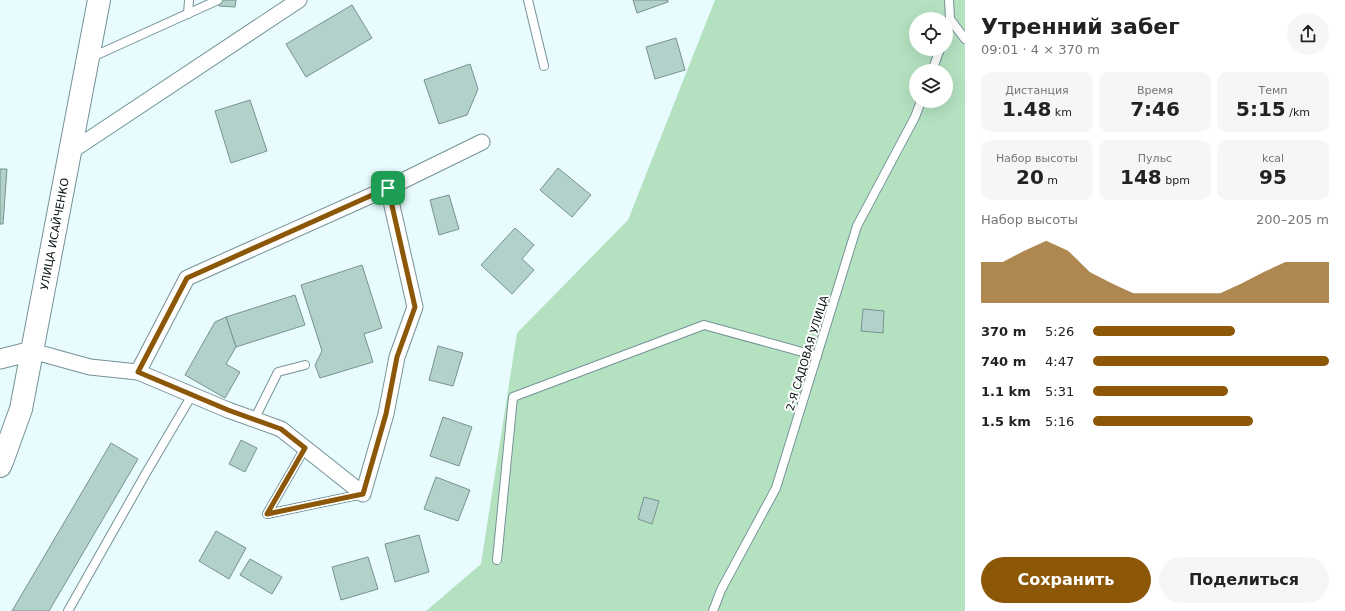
<!DOCTYPE html>
<html lang="ru">
<head>
<meta charset="utf-8">
<style>
  body { margin:0; font-family:"DejaVu Sans",sans-serif; background:#f6f6f6; color:#222; height:100vh; display:flex; flex-direction:column; font-size:15px; white-space:nowrap }
  * { box-sizing:border-box; margin:0 }
  p { font-size:13px; color:#767676 }
  .icon { flex:none; width:22px; height:22px; fill:none; stroke:currentColor; stroke-width:2; stroke-linecap:round; stroke-linejoin:round }
  .map { position:relative; flex:1; overflow:hidden }
  .side { display:flex; flex-direction:column; background:#fff; width:380px }
  .side>* { flex:none }
  .tools { position:absolute; left:909px; top:12px; display:grid; gap:8px }
  .tools a { display:grid; place-items:center; width:44px; height:44px; border-radius:50%; background:#fff; box-shadow:0 4px 16px #0002; font-size:20px }
  .pin { position:absolute; display:grid; place-items:center; width:34px; height:34px; color:#fff; margin:-17px; border-radius:8px; box-shadow:0 2px 6px #0006 }
  .round { display:grid; place-items:center; flex:none; width:42px; height:42px; border-radius:21px; background:#f6f6f6 }
  .headline { display:flex; align-items:center; justify-content:space-between; height:68px; padding:0 16px }
  h1 { font-size:22px; font-weight:800; line-height:30px }
  .figures { display:grid; grid-template-columns:repeat(3,1fr); gap:6px; height:68px; padding:4px 16px }
  .figures div { display:grid; align-content:center; border-radius:10px; background:#f6f6f6; text-align:center }
  .figures b { font-size:20px; font-weight:800 }
  .figures small { font-size:11px; font-weight:400 }
  .figures p { font-size:11px }
  .chart { height:112px; padding:8px 16px }
  .chart p { display:flex; justify-content:space-between }
  .chart svg { width:100%; height:72px; margin-top:4px; fill:#8c5707; opacity:.7 }
  .cta { display:flex; gap:8px; margin-top:auto; padding:8px 16px }
  .cta a { flex:1; height:46px; border-radius:24px; background:#8c5707; color:#fff; font-size:16px; font-weight:800; line-height:46px; text-align:center }
  .cta a+a { background:#f6f6f6; color:#222 }
  ul { padding:0 16px; list-style:none; font-size:13px }
  li { display:grid; grid-template-columns:64px 48px 1fr; align-items:center; height:30px }
  li i { height:10px; border-radius:5px; background:#8c5707 }
  main { display:flex; flex:1; min-height:0 }
  .map>svg:first-child { display:block }
  .green { fill:#b4e2c1; fill-rule:evenodd }
  .building { fill:#b3d1cb; stroke:#77938e }
  .lines { fill:none; stroke-linecap:round; stroke-linejoin:round }
  .service-casing { stroke:#759297; stroke-width:10 }
  .minor-casing { stroke:#759297; stroke-width:17 }
  .tertiary-casing { stroke:#759297; stroke-width:21 }
  .secondary-casing { stroke:#759297; stroke-width:24 }
  .service { stroke:#fff; stroke-width:8 }
  .minor { stroke:#fff; stroke-width:15 }
  .tertiary { stroke:#fff; stroke-width:19 }
  .secondary { stroke:#fff; stroke-width:22 }
  .route-casing { stroke:#fff; stroke-width:8 }
  .route { stroke:#8c5707; stroke-width:5 }
  .labels { text-anchor:middle; stroke-width:4; stroke-linejoin:round; paint-order:stroke }
  .street-label { font-size:11px; fill:#091416; stroke:#fff }
</style>
</head>
<body>
<main>
<div class="map">
<svg width="965" height="611" viewBox="0 0 965 611">
  <rect width="100%" height="100%" fill="#e8fbfe"/>
  <path class="green" d="M715,0H965V611H426L481,564L517,333L628,220ZM916,19H946V49H916ZM916,71H946V101H916Z"/>
  <g class="building">
    <polygon points="219,0 236,0 235,7 219,6"/>
    <polygon points="633,0 668,0 668,2 637,13"/>
    <polygon points="352,5 372,38 306,77 286,44"/>
    <polygon points="676,38 685,70 655,79 646,47"/>
    <polygon points="470,64 478,89 467,115 439,124 424,80"/>
    <polygon points="250,100 267,151 231,163 215,111"/>
    <polygon points="558,168 591,195 572,217 540,190"/>
    <polygon points="0,169 7,169 3,224 0,224"/>
    <polygon points="449,195 459,229 439,235 430,200"/>
    <polygon points="515,228 534,245 522,259 534,270 512,294 481,265"/>
    <polygon points="362,265 382,328 364,334 373,362 320,378 315,365 322,351 301,285"/>
    <polygon points="295,295 305,325 236,347 226,317"/>
    <polygon points="863,309 884,311 883,333 861,331"/>
    <polygon points="226,317 236,347 226,364 240,372 225,398 185,375 215,322"/>
    <polygon points="438,346 463,353 453,386 429,380"/>
    <polygon points="443,417 472,427 459,466 430,456"/>
    <polygon points="241,440 257,448 245,472 229,464"/>
    <polygon points="111,443 138,459 49,611 12,611"/>
    <polygon points="436,477 470,490 458,521 424,509"/>
    <polygon points="644,497 659,501 652,524 638,519"/>
    <polygon points="216,531 246,548 229,579 199,561"/>
    <polygon points="419,535 429,572 395,582 385,544"/>
    <polygon points="368,557 378,589 341,600 332,567"/>
    <polygon points="250,559 282,577 272,594 240,575"/>
  </g>
  <g class="lines">
    <defs>
      <g id="service">
        <polyline points="528,0 544,66"/>
        <polyline points="949,0 950,19 965,39"/>
        <polyline points="188,14 189,0"/>
        <polyline points="946,31 950,19"/>
        <polyline points="90,58 218,0"/>
        <polyline points="932,71 940,49"/>
        <polyline points="254,420 278,372 305,365"/>
        <polyline points="305,448 267,514 363,494"/>
        <polyline points="497,560 513,397 704,325 817,356"/>
        <polyline points="68,611 146,473 192,395"/>
        <polyline points="713,611 721,590 776,488 857,226 915,117 921,101"/>
      </g>
      <g id="minor">
        <polyline points="70,152 299,0"/>
        <polyline points="32,351 90,367 138,372 228,410 281,429 363,494 386,414 397,357 415,307 388,188"/>
        <polyline points="138,372 187,278 388,188 482,142"/>
      </g>
      <polyline id="tertiary" points="0,359 32,351"/>
      <g id="secondary">
        <path id="s1" d="M0,466L3,459L21,409L99,0"/>
      </g>
    </defs>
    <use href="#service" class="service-casing"/>
    <use href="#minor" class="minor-casing"/>
    <use href="#tertiary" class="tertiary-casing"/>
    <use href="#secondary" class="secondary-casing"/>
    <use href="#service" class="service"/>
    <use href="#minor" class="minor"/>
    <use href="#tertiary" class="tertiary"/>
    <use href="#secondary" class="secondary"/>
  </g>
  <g class="lines">
    <defs>
      <polygon id="route" points="388,188 415,307 397,357 386,414 363,494 267,514 305,448 281,429 228,410 138,372 187,278"/>
    </defs>
    <use href="#route" class="route-casing"/>
    <use href="#route" class="route"/>
  </g>
  <g class="labels">
    <g class="street-label">
      <text dy="4" stroke="none"><textPath href="#s1" startOffset="239">УЛИЦА ИСАЙЧЕНКО</textPath></text>
      <text transform="translate(807 353) rotate(-73)" y="4">2-Я САДОВАЯ УЛИЦА</text>
    </g>
  </g>
</svg>
<div class="tools">
<a><svg class="icon" aria-label="locate" viewBox="0 0 24 24"><circle cx="12" cy="12" r="6"/><path d="M12 2v4M12 18v4M2 12h4M18 12h4"/></svg></a>
<a><svg class="icon" aria-label="layers" viewBox="0 0 24 24"><path d="M12 4l9 5-9 5-9-5zM3 14l9 5 9-5"/></svg></a>
</div>
<div class="pin" style="left:388px;top:188px;background:#1e9e55"><svg class="icon" aria-label="arrive" viewBox="0 0 24 24"><path d="M6 21V4h12l-3 4 3 4H6"/></svg></div>
</div>
<section class="side">
<div class="headline"><div><h1>Утренний забег</h1><p>09:01 · 4 × 370 m</p></div><a class="round"><svg class="icon" aria-label="share" viewBox="0 0 24 24"><path d="M12 15V3M7 8l5-5 5 5M5 13v7h14v-7"/></svg></a></div>
<div class="figures">
<div><p>Дистанция</p><b>1.48<small> km</small></b></div>
<div><p>Время</p><b>7:46</b></div>
<div><p>Темп</p><b>5:15<small> /km</small></b></div>
</div>
<div class="figures">
<div><p>Набор высоты</p><b>20<small> m</small></b></div>
<div><p>Пульс</p><b>148<small> bpm</small></b></div>
<div><p>kcal</p><b>95</b></div>
</div>
<div class="chart"><p><span>Набор высоты</span>200–205 m</p>
<svg viewBox="0 0 160 44" preserveAspectRatio="none"><path d="M0 44V19L10 19L20 12L30 6L40 12L50 25L60 32L70 38L80 38L90 38L100 38L110 38L120 32L130 25L140 19L150 19L160 19V44z"/></svg>
</div>
<ul>
<li><b>370 m</b>5:26<i style="width:60%"></i></li>
<li><b>740 m</b>4:47<i style="width:100%"></i></li>
<li><b>1.1 km</b>5:31<i style="width:57%"></i></li>
<li><b>1.5 km</b>5:16<i style="width:68%"></i></li>
</ul>
<div class="cta"><a>Сохранить</a><a>Поделиться</a></div>
</section>
</main>
</body>
</html>
